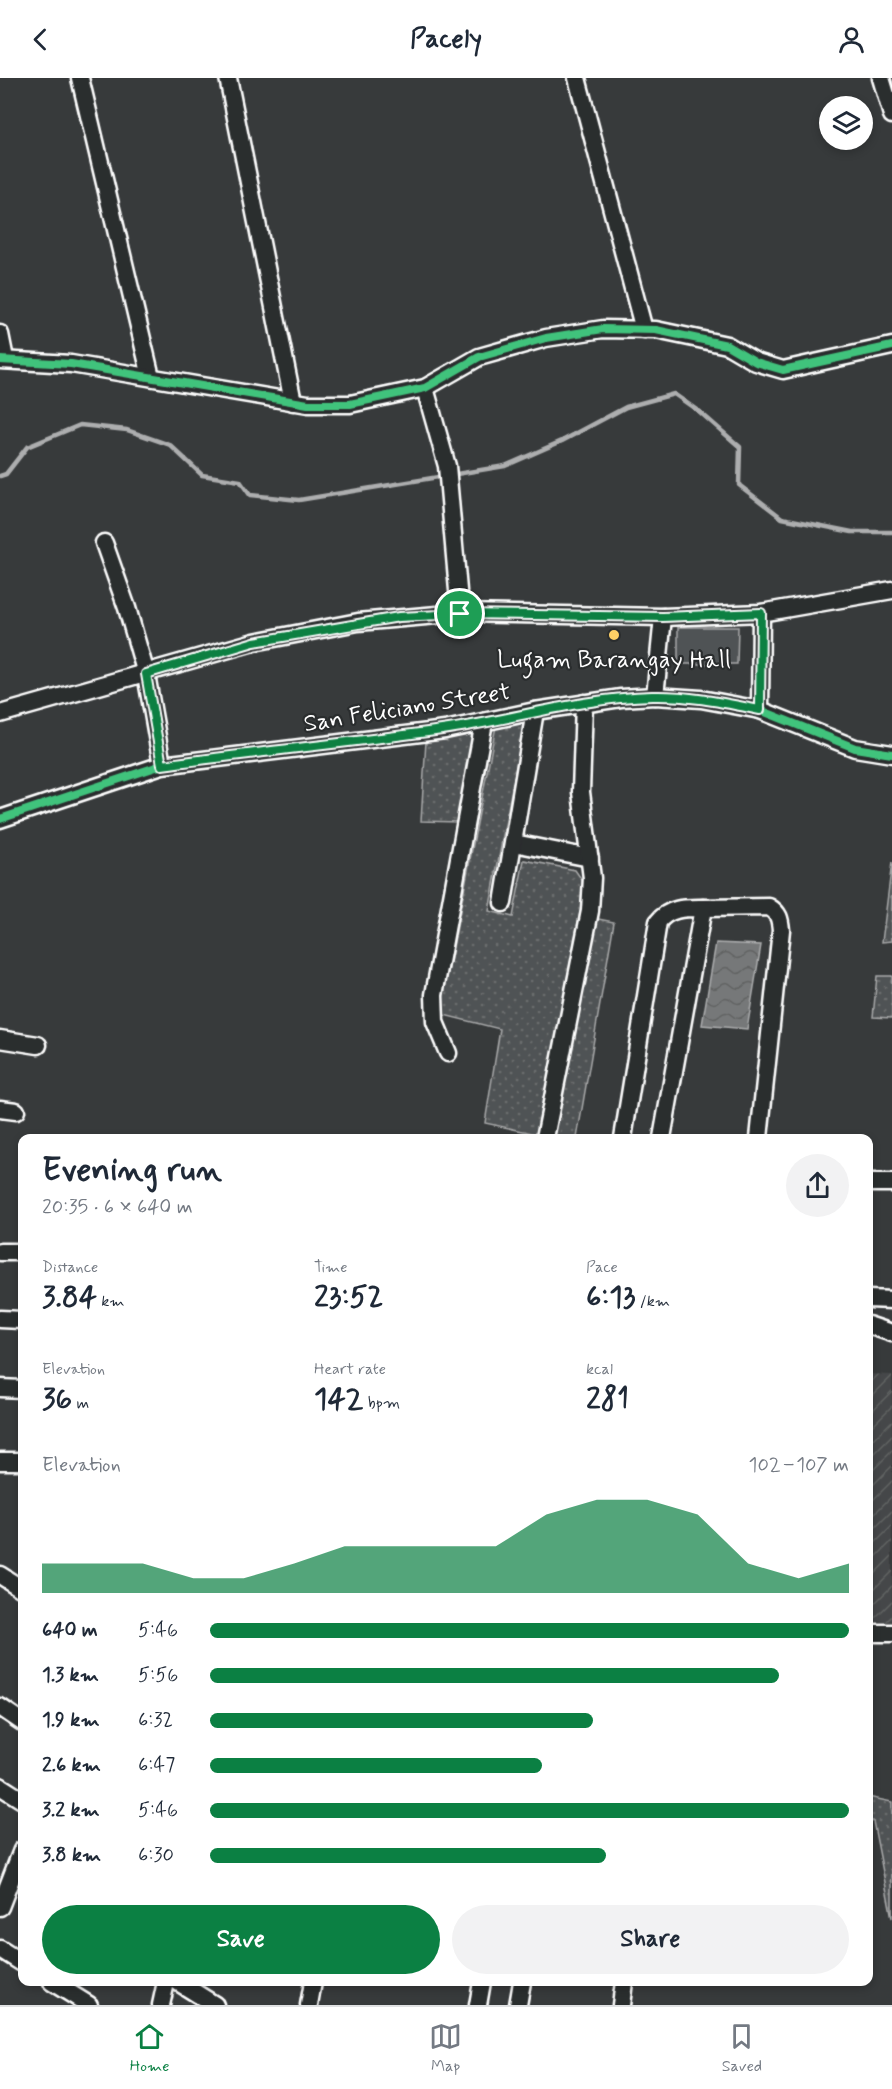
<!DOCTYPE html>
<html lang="en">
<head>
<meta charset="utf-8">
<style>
  body { margin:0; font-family:Mynerve,sans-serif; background:#f2f2f3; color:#1f2937; height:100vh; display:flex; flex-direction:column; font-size:22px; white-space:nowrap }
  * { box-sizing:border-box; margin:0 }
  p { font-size:20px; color:#747a83 }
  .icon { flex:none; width:33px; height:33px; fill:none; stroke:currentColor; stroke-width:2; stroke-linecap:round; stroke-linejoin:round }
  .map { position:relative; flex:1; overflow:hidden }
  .panel { position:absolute; left:18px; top:1056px; width:855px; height:852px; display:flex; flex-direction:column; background:#fff; border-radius:12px; box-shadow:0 3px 9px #0003 }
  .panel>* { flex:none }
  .controls { position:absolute; left:819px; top:18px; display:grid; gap:12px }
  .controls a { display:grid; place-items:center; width:54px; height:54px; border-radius:50%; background:#fff; box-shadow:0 3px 9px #0003; font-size:30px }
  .pin { position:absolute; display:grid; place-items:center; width:51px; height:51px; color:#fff; margin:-26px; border:3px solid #fff; border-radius:50%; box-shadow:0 2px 6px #0007 }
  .round { display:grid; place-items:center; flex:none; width:63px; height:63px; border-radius:32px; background:#f2f2f3 }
  .overview { display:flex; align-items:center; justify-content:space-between; height:102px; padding:0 24px }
  h1 { font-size:33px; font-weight:700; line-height:45px }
  .stats { display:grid; grid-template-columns:repeat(3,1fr); gap:9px; height:102px; padding:6px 24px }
  .stats div { display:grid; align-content:center }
  .stats b { font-size:30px; font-weight:700 }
  .stats small { font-size:16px; font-weight:400 }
  .stats p { font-size:16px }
  .chart { height:168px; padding:12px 24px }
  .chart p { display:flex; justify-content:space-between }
  .chart svg { width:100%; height:108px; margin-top:6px; fill:#0b8043; opacity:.7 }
  .button { display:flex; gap:12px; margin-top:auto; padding:12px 24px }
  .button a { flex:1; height:69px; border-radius:36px; background:#0b8043; color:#fff; font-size:24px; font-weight:700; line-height:69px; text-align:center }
  .button a+a { background:#f2f2f3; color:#1f2937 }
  ul { padding:0 24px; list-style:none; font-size:20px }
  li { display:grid; grid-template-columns:96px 72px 1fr; align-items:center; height:45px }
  li i { height:15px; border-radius:8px; background:#0b8043 }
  header { display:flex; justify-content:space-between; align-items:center; height:78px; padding:0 24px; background:#fff; font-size:27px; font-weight:700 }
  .menu { display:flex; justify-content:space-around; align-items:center; height:84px; border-top:2px solid #e0e1e3; background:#fff; font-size:16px; color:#747a83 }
  .menu a { display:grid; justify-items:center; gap:3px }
  .menu .on { color:#0b8043 }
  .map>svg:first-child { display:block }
  .industrial { fill:url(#industrial-furrows) }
  .grass { fill:url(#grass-dots); stroke:#a8a9aa; stroke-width:1.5 }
  .pitch { fill:#505354; stroke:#a8a9aa; stroke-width:1.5 }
  .water { fill:url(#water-waves); stroke:#adaeaf; stroke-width:1.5 }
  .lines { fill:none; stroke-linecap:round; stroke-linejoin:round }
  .stream { stroke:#adaeaf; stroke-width:4.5 }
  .minor-casing { stroke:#fff; stroke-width:21 }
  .minor { stroke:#2a2d2e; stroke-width:16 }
  .cycleway-casing { stroke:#2a2d2e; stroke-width:11 }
  .cycleway { stroke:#40c37c; stroke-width:8 }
  .route-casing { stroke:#fff; stroke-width:12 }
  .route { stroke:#0b8043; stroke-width:8 }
  .poi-dot { fill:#ffd166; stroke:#2a2d2e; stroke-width:2 }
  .labels { text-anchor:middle; stroke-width:4.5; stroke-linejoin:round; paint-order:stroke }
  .poi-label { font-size:24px; fill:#fff; stroke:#2a2d2e }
  .street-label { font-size:24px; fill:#fff; stroke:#2a2d2e }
</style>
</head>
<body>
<header><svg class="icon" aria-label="back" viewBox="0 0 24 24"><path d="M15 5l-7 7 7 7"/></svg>Pacely<svg class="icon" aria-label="person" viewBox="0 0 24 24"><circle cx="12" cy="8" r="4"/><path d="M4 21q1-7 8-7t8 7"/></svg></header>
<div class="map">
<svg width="892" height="1927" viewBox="0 0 892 1927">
  <defs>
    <pattern id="industrial-furrows" width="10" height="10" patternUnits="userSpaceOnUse" patternTransform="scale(1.5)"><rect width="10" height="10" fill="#444748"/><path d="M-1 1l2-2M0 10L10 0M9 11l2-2" fill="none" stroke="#606363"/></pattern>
    <pattern id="grass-dots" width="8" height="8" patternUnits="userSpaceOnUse" patternTransform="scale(1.5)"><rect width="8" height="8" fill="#505354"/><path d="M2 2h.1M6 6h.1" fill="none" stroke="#6a6d6e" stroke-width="1.8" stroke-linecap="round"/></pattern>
    <pattern id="water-waves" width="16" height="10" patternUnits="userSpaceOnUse" patternTransform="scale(1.5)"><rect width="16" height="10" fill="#767879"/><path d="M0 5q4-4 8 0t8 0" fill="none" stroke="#616262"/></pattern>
  </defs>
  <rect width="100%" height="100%" fill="#373a3b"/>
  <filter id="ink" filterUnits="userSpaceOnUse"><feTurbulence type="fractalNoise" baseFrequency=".0167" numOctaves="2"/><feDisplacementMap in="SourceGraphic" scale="12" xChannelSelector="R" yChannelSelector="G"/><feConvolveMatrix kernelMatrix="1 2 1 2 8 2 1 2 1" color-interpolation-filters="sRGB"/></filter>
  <g filter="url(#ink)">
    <polygon class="industrial" points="869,1296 892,1297 892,1544 869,1543"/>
    <g class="grass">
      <polygon points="525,640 489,833 513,839 524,782 575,792 582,802 582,824 537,1056 485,1045 500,951 440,936 496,648"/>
      <polygon points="473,652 457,744 421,743 426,663"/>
      <polygon points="892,784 892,863 882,864"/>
      <polygon points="593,840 614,844 577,1060 552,1060"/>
      <polygon points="877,898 892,898 892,940 873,939"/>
      <polygon points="868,1719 892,1724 892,1840 873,1743 869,1743"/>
    </g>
    <polygon class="pitch" points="678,549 738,549 737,586 678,586"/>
    <polygon class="water" points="716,865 761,867 747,951 702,947"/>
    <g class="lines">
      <polyline class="stream" points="0,398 6,396 27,369 80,347 127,352 170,367 202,397 240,403 250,417 299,422 505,388 562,363 626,329 674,316 701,335 740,369 739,407 782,440 852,454 892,454"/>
      <defs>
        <g id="minor">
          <polyline points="80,0 151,299"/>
          <polyline points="228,0 293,324"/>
          <polyline points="577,0 644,252"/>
          <polyline points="881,0 892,37"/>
          <polyline points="0,256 5,281"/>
          <polyline points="0,282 71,286 308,326 350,326 425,310 479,279 546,260 603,251 656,252 727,267 756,284 783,292 892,268"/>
          <polyline points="425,310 447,388 460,535"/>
          <polyline points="104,465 127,530 146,596 162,687"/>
          <polyline points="655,618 663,539"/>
          <polyline points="760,632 761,535"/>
          <polyline points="0,636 254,564 358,544 460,535 663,539 761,535 892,512"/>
          <polyline points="0,741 162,687 445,652 535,633 621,620 655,618 701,621 760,632 855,670 892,676"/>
          <polyline points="514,765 590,780"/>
          <polyline points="503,825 535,633"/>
          <path d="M703,830L769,829C779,835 780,841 781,852L759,1060"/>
          <polyline points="0,961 38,967"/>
          <polyline points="448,975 435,944 434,917 484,644"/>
          <polyline points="0,1031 16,1033"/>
          <polyline points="545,1060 590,833 592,800 581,714 584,625"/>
          <path d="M623,1060L658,844C669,829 686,830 703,830L662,1060"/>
          <polyline points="868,1105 892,1105"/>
          <polyline points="0,1174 22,1174"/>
          <polyline points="868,1221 892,1222"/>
          <polyline points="0,1241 22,1242"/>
          <polyline points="868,1247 892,1255"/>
          <polyline points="0,1310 22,1311"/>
          <polyline points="0,1383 22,1383"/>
          <polyline points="0,1497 22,1511"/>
          <polyline points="868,1555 892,1555"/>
          <polyline points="0,1629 22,1644"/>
          <polyline points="0,1708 22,1722"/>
          <polyline points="0,1829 22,1772"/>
          <polyline points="0,1871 22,1885"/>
          <polyline points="52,1904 89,1927"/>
          <polyline points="178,1904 215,1927"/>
          <polyline points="161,1927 166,1904"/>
          <polyline points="309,1927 313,1904"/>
          <polyline points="478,1927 482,1904"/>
          <polyline points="518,1927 522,1904"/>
          <polyline points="621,1927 624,1904"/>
        </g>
      </defs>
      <use href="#minor" class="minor-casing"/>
      <use href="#minor" class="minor"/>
      <defs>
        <g id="cycleway">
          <polyline points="0,282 71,286 308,326 350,326 425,310 479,279 546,260 603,251 656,252 727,267 756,284 783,292 892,268"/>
          <polyline points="0,741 162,687 445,652 535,633 621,620 655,618 701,621 760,632 855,670 892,676"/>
        </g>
      </defs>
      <use href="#cycleway" class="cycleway-casing"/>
      <use href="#cycleway" class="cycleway"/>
    </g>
  </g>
  <g class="lines" filter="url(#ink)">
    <defs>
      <path id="route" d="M761,535L760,632C725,625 689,617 652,618C580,620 512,642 442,652C349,665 255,674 162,687L146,596L254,564L399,539L460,536L663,539Z"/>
    </defs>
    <use href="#route" class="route-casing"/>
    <use href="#route" class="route"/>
  </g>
  <circle class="poi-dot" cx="614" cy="557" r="6"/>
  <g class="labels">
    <g class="poi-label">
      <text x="614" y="589">Lugam Barangay Hall</text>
    </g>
    <g class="street-label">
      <text transform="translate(407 629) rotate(-9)" y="8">San Feliciano Street</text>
    </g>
  </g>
</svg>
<div class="controls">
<a><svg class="icon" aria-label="layers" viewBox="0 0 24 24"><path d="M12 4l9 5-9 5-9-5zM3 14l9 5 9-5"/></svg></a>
</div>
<div class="pin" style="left:460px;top:536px;background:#1e9e55"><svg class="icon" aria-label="arrive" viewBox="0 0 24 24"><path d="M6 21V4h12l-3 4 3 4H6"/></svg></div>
<section class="panel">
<div class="overview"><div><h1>Evening run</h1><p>20:35 · 6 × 640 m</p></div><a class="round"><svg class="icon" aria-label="share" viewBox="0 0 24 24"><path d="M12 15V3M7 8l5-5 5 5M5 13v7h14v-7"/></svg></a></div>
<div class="stats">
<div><p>Distance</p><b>3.84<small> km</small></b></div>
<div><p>Time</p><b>23:52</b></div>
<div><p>Pace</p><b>6:13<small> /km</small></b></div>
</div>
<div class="stats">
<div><p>Elevation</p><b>36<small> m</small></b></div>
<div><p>Heart rate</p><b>142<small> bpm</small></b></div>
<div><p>kcal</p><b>281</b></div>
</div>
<div class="chart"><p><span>Elevation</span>102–107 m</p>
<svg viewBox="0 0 160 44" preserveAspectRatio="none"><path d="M0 44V32L10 32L20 32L30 38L40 38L50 32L60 25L70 25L80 25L90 25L100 12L110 6L120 6L130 12L140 32L150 38L160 32V44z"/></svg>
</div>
<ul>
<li><b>640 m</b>5:46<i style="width:100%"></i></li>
<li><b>1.3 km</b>5:56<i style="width:89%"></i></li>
<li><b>1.9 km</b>6:32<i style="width:60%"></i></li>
<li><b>2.6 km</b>6:47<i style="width:52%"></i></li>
<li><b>3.2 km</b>5:46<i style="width:100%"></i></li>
<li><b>3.8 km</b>6:30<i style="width:62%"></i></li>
</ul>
<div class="button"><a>Save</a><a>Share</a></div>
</section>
</div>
<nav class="menu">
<a class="on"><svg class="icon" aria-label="home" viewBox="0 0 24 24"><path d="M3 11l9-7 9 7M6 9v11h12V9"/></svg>Home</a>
<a><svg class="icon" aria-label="map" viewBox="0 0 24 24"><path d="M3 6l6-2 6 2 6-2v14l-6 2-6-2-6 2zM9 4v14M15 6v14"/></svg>Map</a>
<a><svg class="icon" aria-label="saved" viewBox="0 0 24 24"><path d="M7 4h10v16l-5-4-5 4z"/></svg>Saved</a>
</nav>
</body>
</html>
